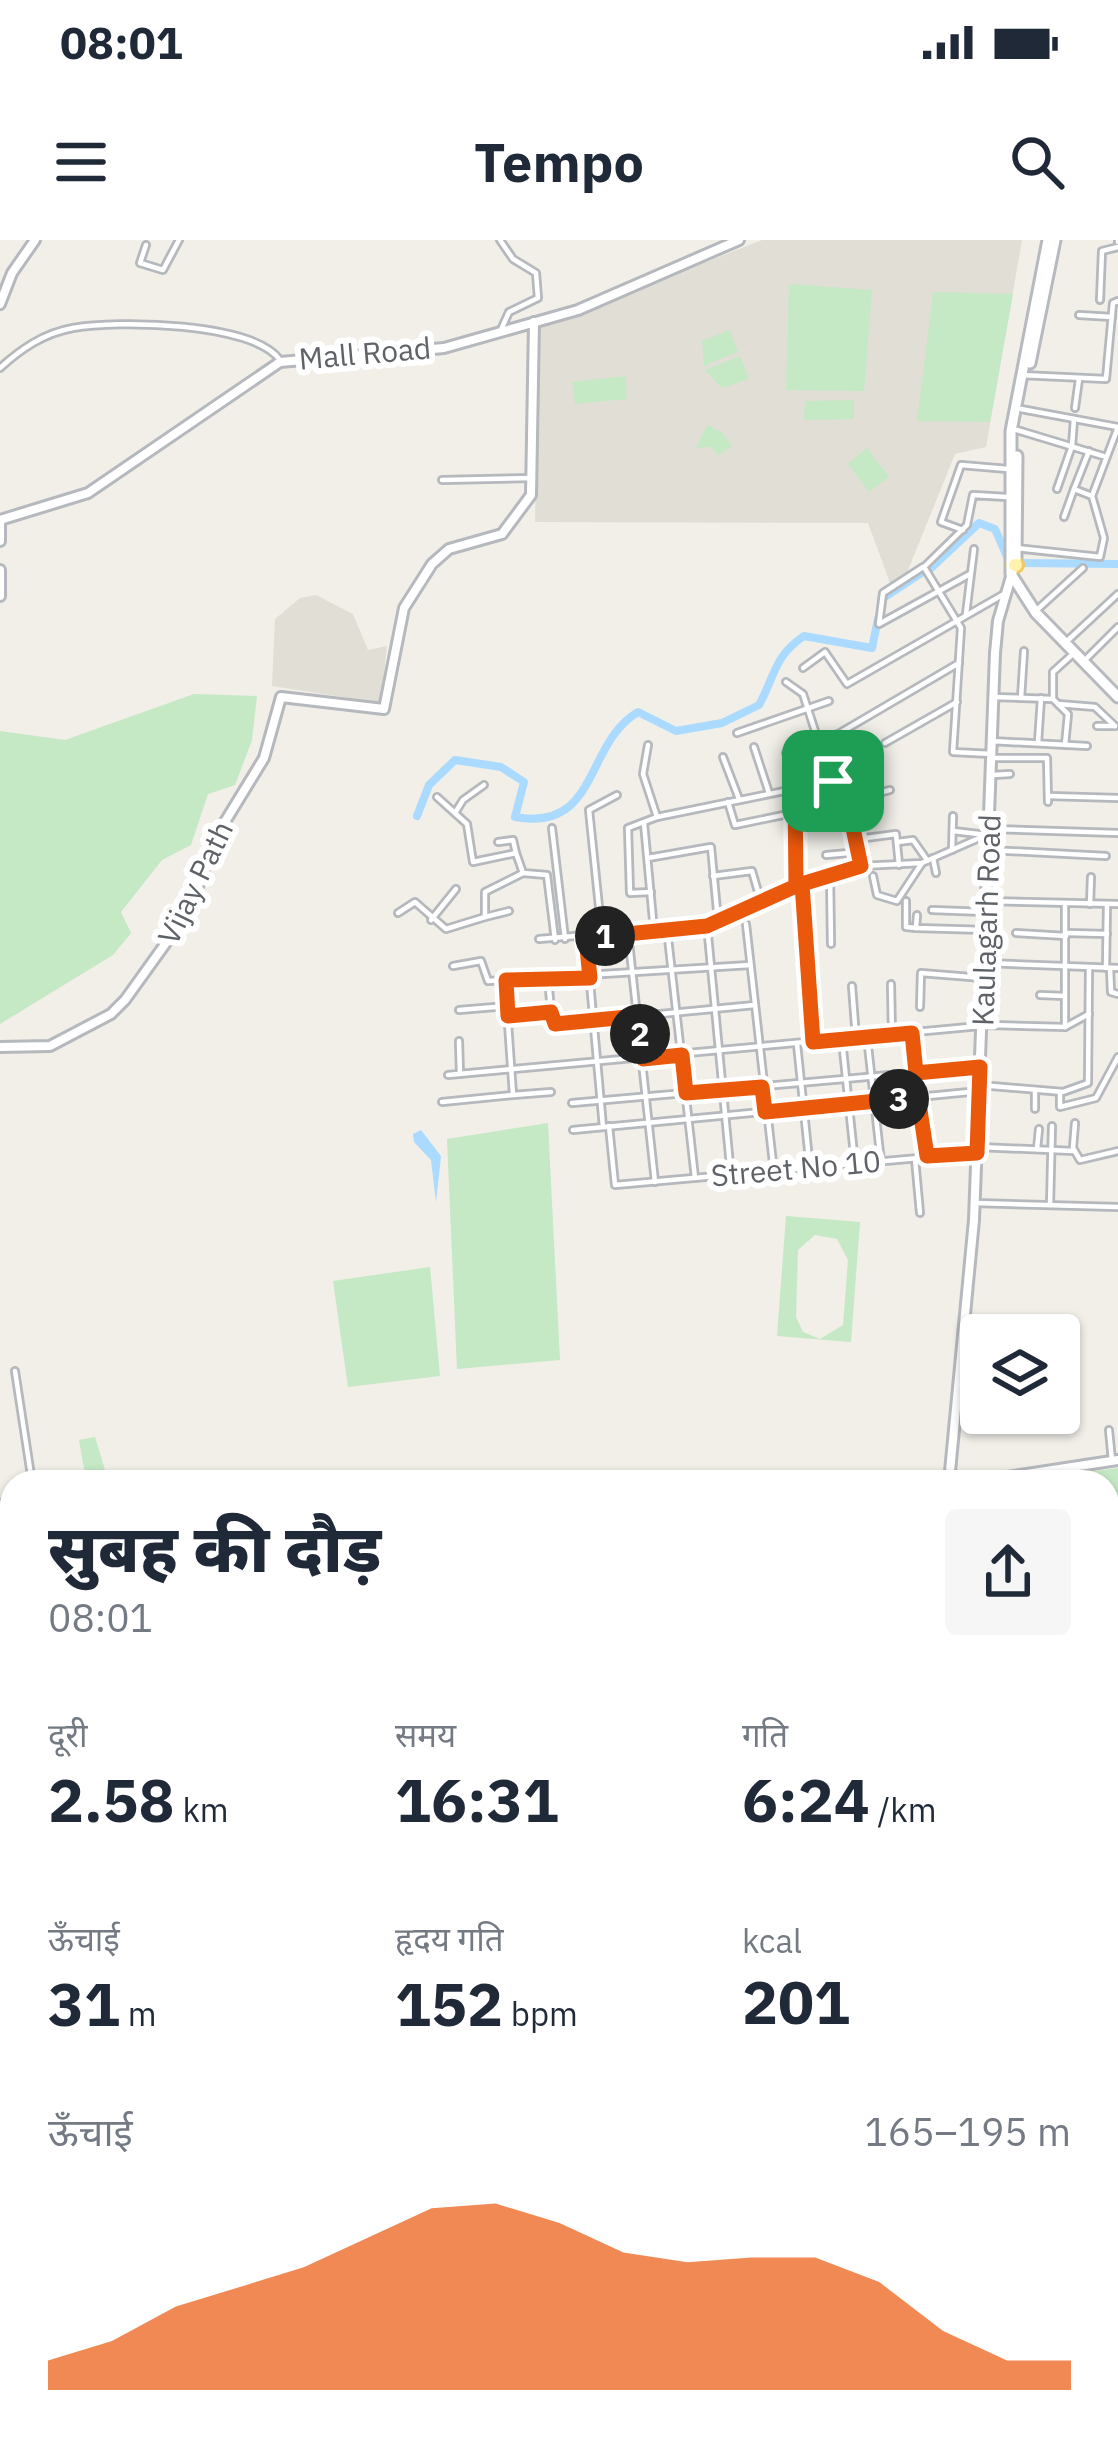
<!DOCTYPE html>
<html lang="hi">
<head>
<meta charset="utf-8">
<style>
  body { margin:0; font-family:"IBM Plex Sans","Noto Sans Devanagari",sans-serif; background:#f6f6f7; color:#1f2937; height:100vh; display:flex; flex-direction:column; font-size:45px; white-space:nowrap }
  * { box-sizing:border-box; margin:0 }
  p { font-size:39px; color:#747a83 }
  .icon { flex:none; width:66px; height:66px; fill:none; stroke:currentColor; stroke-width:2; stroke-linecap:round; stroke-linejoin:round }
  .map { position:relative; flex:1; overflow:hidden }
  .panel { position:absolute; left:0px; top:1230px; width:1119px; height:972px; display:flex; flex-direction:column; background:#fff; border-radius:36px 36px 0 0; box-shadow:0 3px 9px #0004 }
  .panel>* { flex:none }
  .tools { position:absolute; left:960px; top:1074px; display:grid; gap:24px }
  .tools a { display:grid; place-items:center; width:120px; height:120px; border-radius:12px; background:#fff; box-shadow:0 3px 9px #0004; font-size:60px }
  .pin { position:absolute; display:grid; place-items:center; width:102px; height:102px; color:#fff; margin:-51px; border-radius:24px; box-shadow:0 6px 18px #0006 }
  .km { position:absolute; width:60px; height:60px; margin:-30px; border-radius:50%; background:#222; color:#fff; font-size:33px; line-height:60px; text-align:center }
  .round { display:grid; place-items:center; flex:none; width:126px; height:126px; border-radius:12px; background:#f6f6f7 }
  .summary { display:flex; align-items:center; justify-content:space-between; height:204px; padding:0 48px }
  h1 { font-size:66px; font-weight:800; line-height:90px }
  .metrics { display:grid; grid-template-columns:repeat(3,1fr); gap:18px; height:204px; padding:12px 48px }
  .metrics div { display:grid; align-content:center }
  .metrics b { font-size:60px; font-weight:800 }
  .metrics small { font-size:33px; font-weight:400 }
  .metrics p { font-size:33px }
  .chart { height:336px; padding:24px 48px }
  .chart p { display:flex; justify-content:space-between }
  .chart svg { width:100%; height:216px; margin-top:12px; fill:#ea580c; opacity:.7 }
  .status { display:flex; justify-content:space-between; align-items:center; height:84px; padding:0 60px; background:#fff; direction:ltr }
  .status svg { height:33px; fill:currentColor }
  header { display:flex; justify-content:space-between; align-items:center; height:156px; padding:0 48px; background:#fff; font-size:54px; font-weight:800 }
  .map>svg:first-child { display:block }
  .education { fill:#e1ded6 }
  .green { fill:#c5e8c5; fill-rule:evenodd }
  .water { fill:#aadaff }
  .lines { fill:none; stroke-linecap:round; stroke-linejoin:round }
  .river { stroke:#aadaff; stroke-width:8 }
  .minor-casing { stroke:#b5b8bc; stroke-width:10 }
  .tertiary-casing { stroke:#b5b8bc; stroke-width:14 }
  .secondary-casing { stroke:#b6babf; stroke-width:15 }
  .primary-casing { stroke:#f2c960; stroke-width:18 }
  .minor { stroke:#fff; stroke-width:4.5 }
  .tertiary { stroke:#fff; stroke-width:8 }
  .secondary { stroke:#fff; stroke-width:9 }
  .primary { stroke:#fff2af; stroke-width:12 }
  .route-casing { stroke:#fff; stroke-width:24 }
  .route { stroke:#ea580c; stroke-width:15 }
  .labels { text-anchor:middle; stroke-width:12; stroke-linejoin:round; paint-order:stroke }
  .street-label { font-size:30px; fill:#5f6368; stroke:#fff }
</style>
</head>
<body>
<div class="status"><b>08:01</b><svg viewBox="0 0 49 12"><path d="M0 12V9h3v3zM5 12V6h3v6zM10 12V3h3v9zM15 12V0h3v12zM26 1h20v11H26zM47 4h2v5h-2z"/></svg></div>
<header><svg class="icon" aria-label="menu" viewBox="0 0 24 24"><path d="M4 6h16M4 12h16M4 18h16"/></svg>Tempo<svg class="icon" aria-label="search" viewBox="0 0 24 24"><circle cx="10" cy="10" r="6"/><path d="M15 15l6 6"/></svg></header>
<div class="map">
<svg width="1118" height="2202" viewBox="0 0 1118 2202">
  <rect width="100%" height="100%" fill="#f1efe8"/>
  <g class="education">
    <polygon points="762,0 1022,0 986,207 955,214 904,340 890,343 868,283 535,282 539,88"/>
    <polygon points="316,355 353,374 368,410 387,406 381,463 272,446 275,379 300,358"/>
    <polygon points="1118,1228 1118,2202 1081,2202 1082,2190 1107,2190 1107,1242 1038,1242"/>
  </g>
  <g class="green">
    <polygon points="789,44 872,50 864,151 786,150"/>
    <polygon points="933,52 1013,54 990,182 917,181"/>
    <polygon points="730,90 738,112 704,126 702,101"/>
    <polygon points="740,116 749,139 722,148 705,130"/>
    <polygon points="626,136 627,159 575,164 572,142"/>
    <polygon points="854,160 854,179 804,180 805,161"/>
    <polygon points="707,185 722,192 732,206 718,215 711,207 696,208"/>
    <polygon points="867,208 889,237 869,252 848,224"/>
    <polygon points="194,454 257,456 252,500 235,545 208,554 191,605 162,620 121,672 131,693 113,715 0,784 0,491 65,500"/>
    <polygon points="548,883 560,1120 457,1129 447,899"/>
    <path d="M786,976L860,982L851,1102L777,1096ZM815,995L837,999L848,1020L843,1085L820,1099L803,1092L796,1077L798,1010Z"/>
    <polygon points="430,1027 440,1136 348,1147 333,1041"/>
    <polygon points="95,1197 105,1230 85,1234 79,1200"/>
    <polygon points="1118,1228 1118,1808 1107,1799 1107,1242 1010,1242"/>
  </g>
  <polygon class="water" points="421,890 441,916 436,962 431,920 414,902 413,894"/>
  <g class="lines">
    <g class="river">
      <polyline points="1020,323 1118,324"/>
      <polyline points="930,329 979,283 995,289 1008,319"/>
      <polyline points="882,359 923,332"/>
      <path d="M417,576L429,545L455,520L501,527L524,542L515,577C599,592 584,504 638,472L676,491L722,483L759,465C775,436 774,416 804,396L872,408L878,379"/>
      <polyline points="0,1760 12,1781"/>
      <polyline points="163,2190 173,2190"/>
      <polyline points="271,2190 291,2202"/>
    </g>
    <defs>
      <g id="minor">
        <polyline points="1118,0 1118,2"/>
        <polyline points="146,5 140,23 163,30 179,0"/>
        <polyline points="1100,60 1102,11 1118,7"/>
        <polyline points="1079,75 1112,77"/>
        <polyline points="500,92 509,72 538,58 536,33 513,19 500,0"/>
        <path d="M0,128C21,109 44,93 73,88C117,80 253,82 280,120"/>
        <polyline points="1021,135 1106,139 1113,63 1118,61"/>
        <polyline points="1075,168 1079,139"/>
        <polyline points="1017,190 1103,216"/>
        <polyline points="1089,211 1074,249 1092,256"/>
        <polyline points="442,240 533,238"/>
        <polyline points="1057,249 1072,206 1074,179"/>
        <polyline points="1064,277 1074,249"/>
        <polyline points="963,290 941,282 961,225 1008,229"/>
        <polyline points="1015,308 1100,317 1104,298 1092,256 1118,187 1021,169"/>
        <polyline points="923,327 883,353 879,384 970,334"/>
        <polyline points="1039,368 1083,328"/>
        <polyline points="966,374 974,309"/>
        <polyline points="1065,403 1118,354"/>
        <polyline points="1087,418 1118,387"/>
        <polyline points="803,428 825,412 847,444 1004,354"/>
        <polyline points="786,442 803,454 829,534 849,569 861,626"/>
        <polyline points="992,457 1052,459"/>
        <polyline points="1021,458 1024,411"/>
        <polyline points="1058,464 1095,467 1115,486"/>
        <polyline points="1097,486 1115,486"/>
        <polyline points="737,493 829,461"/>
        <polyline points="991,501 1087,506"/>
        <polyline points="885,503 957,462"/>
        <polyline points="1038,503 1041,458"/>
        <polyline points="648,505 643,534 657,577"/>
        <polyline points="1065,505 1068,474 1053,459 1053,432 1074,413"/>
        <polyline points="754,507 769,553"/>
        <polyline points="786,513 838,494 959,423"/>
        <polyline points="992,514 953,512 961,388 924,327 967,285 973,255 1007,257"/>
        <polyline points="723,517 739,559"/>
        <polyline points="992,518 1047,518 1048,562"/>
        <polyline points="829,534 857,520 863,529"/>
        <polyline points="993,535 1010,534"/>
        <polyline points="795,548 796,643"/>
        <polyline points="1049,556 1118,558"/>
        <polyline points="437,557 467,584 473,622 516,613 523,633 547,635 555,700"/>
        <polyline points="728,562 735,585 798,572"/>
        <polyline points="845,562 890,550"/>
        <polyline points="455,573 463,560 484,545"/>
        <polyline points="644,583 654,691"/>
        <polyline points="552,588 565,699"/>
        <polyline points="992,589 1118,593"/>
        <polyline points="953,591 987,595"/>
        <polyline points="858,599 896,594 899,625"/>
        <polyline points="498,602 513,600 516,613"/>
        <polyline points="898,602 913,600 927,620"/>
        <polyline points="952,610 953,576"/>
        <polyline points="990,610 1106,616"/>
        <polyline points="826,615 860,612"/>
        <polyline points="648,618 711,607 718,681"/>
        <polyline points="933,618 936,633"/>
        <polyline points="830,635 831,704"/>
        <polyline points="713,636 752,631 761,662"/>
        <polyline points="873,636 877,655 897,661 922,623"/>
        <polyline points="803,647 813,803"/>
        <polyline points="651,652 630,653 628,588 657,577 833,541"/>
        <polyline points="906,661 906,687 916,688"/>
        <polyline points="988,661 1118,664"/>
        <polyline points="1090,664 1091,637"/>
        <polyline points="932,670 986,672"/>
        <polyline points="509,671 485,677 485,652 523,633"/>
        <polyline points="398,673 415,662 446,689 485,677"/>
        <polyline points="917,675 916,688 987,690"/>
        <polyline points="431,680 456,649"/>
        <polyline points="746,684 774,932"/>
        <polyline points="707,685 731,936"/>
        <polyline points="667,689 695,938"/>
        <polyline points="628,693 655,942"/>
        <polyline points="1016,693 1066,696"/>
        <polyline points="1067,693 1107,694"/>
        <polyline points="602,696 589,570 617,555"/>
        <polyline points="586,698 603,887"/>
        <polyline points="539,699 707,685 796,646 861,626 922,623 986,595"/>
        <polyline points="986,723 1118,728"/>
        <polyline points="453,726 481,721 488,741 750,725"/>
        <polyline points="1106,728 1107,664"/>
        <polyline points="1110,728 1111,752 1118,754"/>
        <polyline points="548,737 551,772"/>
        <polyline points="505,740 513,855 551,852"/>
        <polyline points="891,744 892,795"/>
        <polyline points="852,746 856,798"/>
        <polyline points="1040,755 1065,756"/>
        <polyline points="920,767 921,733 983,738"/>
        <polyline points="459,770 507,766"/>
        <polyline points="508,775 551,772 555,784 755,765"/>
        <polyline points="1065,787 1089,774"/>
        <polyline points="912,793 927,917"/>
        <polyline points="867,797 881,922"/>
        <polyline points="842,800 855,924"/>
        <polyline points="459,801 460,834"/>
        <polyline points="797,804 810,929"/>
        <polyline points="448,835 991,785 1065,787 1065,664"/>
        <polyline points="980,845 1063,852 1088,843 1089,727"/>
        <polyline points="1035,850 1035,869"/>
        <polyline points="1060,852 1060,867 1096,858 1118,817"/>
        <polyline points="442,862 513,855"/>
        <polyline points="572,863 980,827"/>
        <polyline points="1075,883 1073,908 1080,920 1118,911"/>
        <polyline points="609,886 615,945 975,913"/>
        <polyline points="573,890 980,851"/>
        <polyline points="978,907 1074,911"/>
        <polyline points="1037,909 1039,889"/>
        <polyline points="915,919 920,973"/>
        <polyline points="975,963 1118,967"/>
        <polyline points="1050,965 1052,886"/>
        <polyline points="15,1131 32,1242"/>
        <polyline points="1109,1190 1112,1221"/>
        <polyline points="0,1263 1,1263"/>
        <polyline points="0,1305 12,1300"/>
        <polyline points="0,1321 9,1322"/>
        <polyline points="0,1389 12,1392"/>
        <polyline points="0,1491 12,1492"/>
        <polyline points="413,2190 416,2202"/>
        <polyline points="610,2190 613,2202"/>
        <polyline points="621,2190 622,2202"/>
        <polyline points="675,2190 715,2202"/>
        <polyline points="1043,2190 1073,2197"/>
        <polyline points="867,2198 873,2190"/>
        <polyline points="393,2202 405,2190"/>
        <polyline points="639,2202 641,2190"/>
        <polyline points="737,2202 749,2190"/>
        <polyline points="805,2202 805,2190"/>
        <polyline points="833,2202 837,2190"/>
        <polyline points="919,2202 921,2190"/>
        <polyline points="958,2202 961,2190"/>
        <polyline points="975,2202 977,2190"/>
        <polyline points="1003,2202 1006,2190"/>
        <polyline points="1019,2202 1021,2190"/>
        <polyline points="1035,2202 1037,2190"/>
        <polyline points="1073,2202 1073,2190"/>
      </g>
      <g id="tertiary">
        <polyline points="0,64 12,33 35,0"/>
        <polyline points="0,280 88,253 280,122 444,108 578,70 739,0"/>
        <polyline points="0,283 0,301"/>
        <polyline points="0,330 0,356"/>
        <polyline points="0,807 50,806 111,774 125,760 191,668 212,603 264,518 281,457 384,469 404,368 432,324 449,309 502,294 531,255 534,82"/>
        <polyline points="949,1242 974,980 995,413 998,381 1013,330"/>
        <polyline points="974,1242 1118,1220"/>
        <polyline points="0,1383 12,1387"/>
      </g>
      <g id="secondary">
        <polyline points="1048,0 1011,191 1011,334 1036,373 1118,457"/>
        <polyline points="1030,123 1055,0"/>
        <polyline points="1016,320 1017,216"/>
      </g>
      <polyline id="primary" points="1015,325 1016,325"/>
    </defs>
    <use href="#minor" class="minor-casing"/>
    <use href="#tertiary" class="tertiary-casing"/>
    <use href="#secondary" class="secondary-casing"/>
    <use href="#primary" class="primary-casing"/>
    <use href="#minor" class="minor"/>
    <use href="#tertiary" class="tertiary"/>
    <use href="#secondary" class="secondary"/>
    <use href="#primary" class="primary"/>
  </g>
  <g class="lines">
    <defs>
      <polygon id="route" points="833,541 849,569 861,626 802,644 813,802 912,793 916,833 980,827 977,913 927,916 918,857 765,872 762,847 686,853 682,815 643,819 638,776 555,784 551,772 508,776 506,740 590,738 586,698 707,686 796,646 795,548"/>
    </defs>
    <use href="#route" class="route-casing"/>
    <use href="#route" class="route"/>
  </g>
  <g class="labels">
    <g class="street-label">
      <text transform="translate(365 114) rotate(-5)" y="10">Mall Road</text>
      <text transform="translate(196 643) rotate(-64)" y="10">Vijay Path</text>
      <text transform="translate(987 680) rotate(-88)" y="10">Kaulagarh Road</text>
      <text transform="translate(796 929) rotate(-5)" y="10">Street No 10</text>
    </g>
  </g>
</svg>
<div class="tools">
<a><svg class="icon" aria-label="layers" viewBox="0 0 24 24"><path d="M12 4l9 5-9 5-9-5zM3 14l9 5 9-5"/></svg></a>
</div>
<div class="pin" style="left:833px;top:541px;background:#1e9e55"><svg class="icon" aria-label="arrive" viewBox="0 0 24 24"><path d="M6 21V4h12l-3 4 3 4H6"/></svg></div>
<b class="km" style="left:605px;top:696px">1</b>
<b class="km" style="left:640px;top:794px">2</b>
<b class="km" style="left:899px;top:859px">3</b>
<section class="panel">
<div class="summary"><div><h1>सुबह की दौड़</h1><p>08:01</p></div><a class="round"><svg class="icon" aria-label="share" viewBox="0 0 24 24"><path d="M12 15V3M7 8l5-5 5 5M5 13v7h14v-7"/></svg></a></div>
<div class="metrics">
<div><p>दूरी</p><b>2.58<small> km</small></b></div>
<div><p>समय</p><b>16:31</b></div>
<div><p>गति</p><b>6:24<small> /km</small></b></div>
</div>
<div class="metrics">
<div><p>ऊँचाई</p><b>31<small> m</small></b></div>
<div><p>हृदय गति</p><b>152<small> bpm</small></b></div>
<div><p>kcal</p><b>201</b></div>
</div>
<div class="chart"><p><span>ऊँचाई</span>165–195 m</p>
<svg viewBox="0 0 160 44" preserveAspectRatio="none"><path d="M0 44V38L10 34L20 27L30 23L40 19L50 13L60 7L70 6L80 10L90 16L100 18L110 17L120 17L130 22L140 32L150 38L160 38V44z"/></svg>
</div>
</section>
</div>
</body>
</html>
